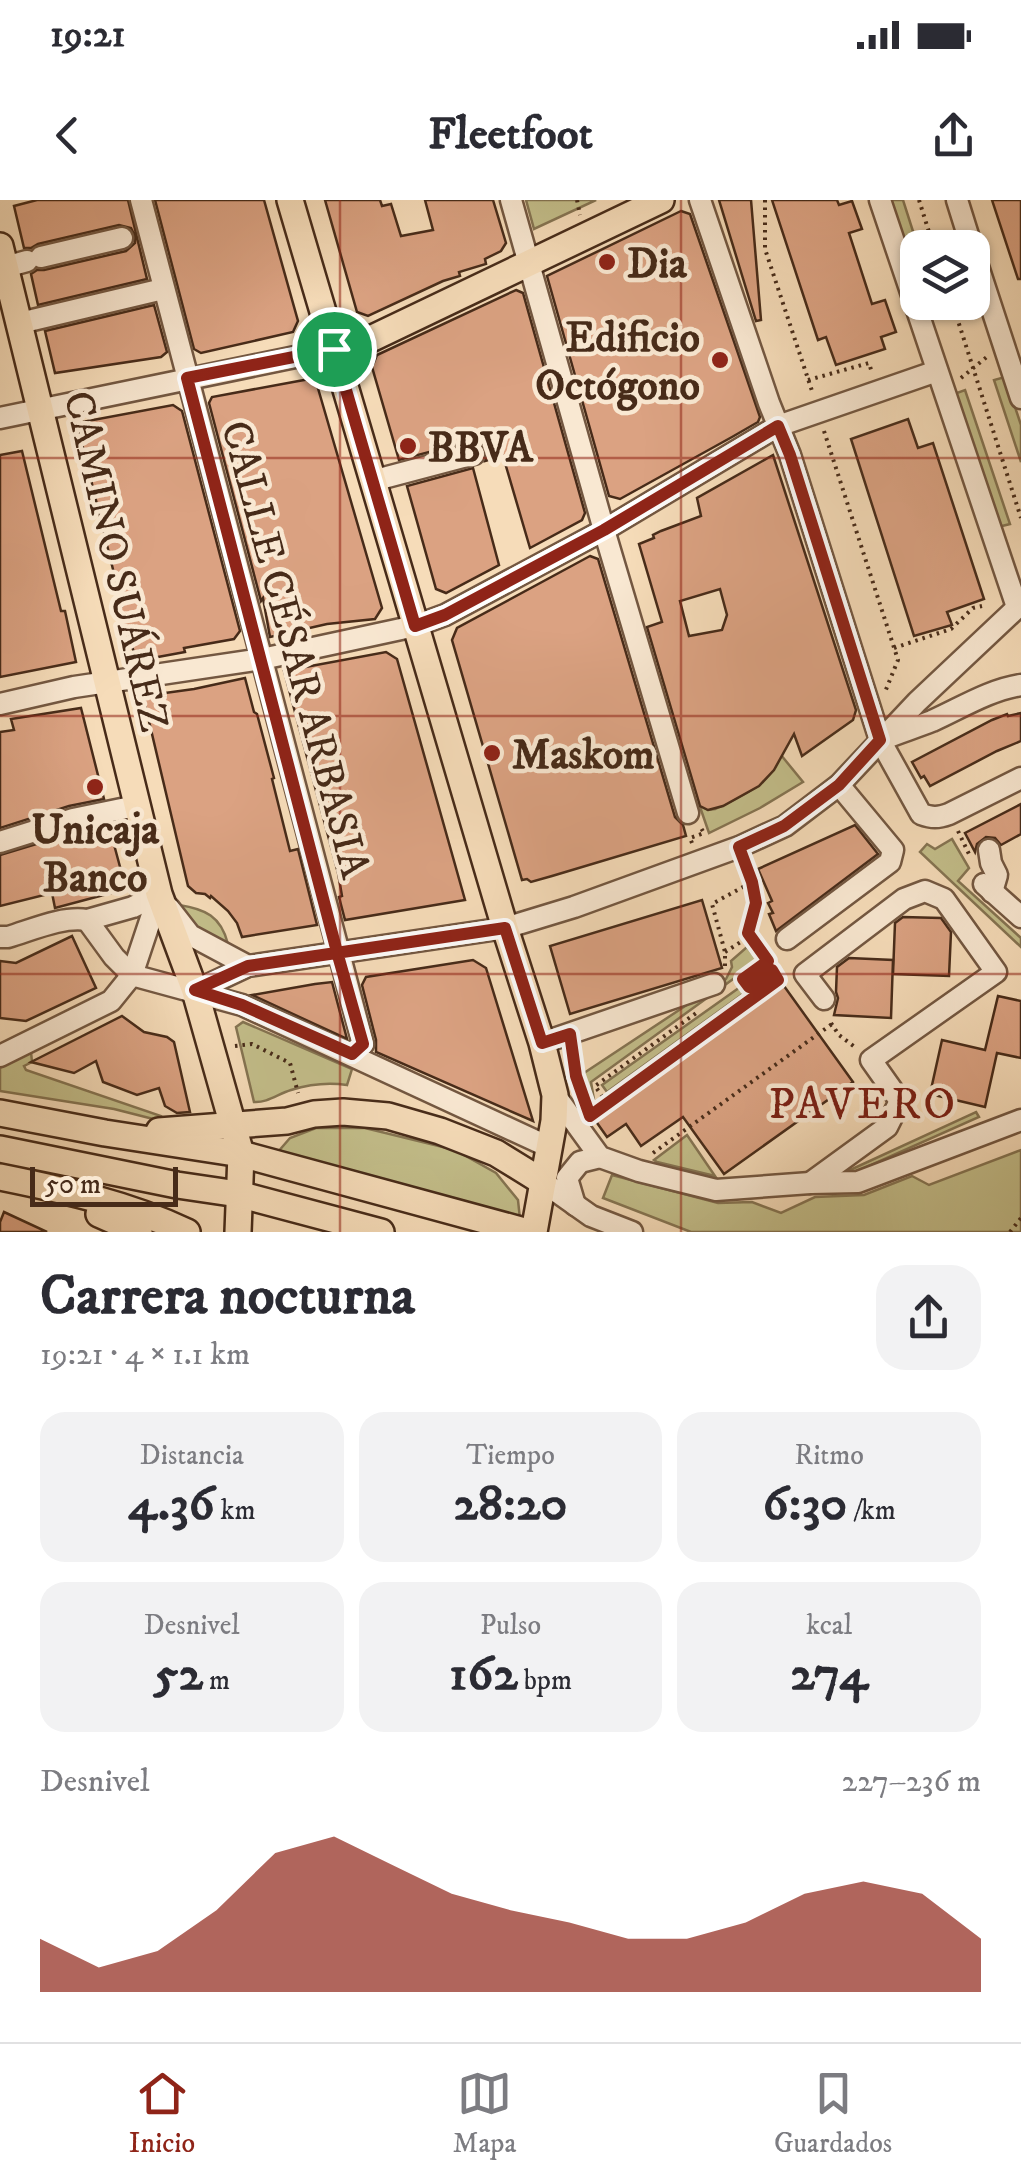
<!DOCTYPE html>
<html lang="es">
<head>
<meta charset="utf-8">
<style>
  body { margin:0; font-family:"IM FELL DW Pica",serif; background:#f2f2f3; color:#2b2b33; height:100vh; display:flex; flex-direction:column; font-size:38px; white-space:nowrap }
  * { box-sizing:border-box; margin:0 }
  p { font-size:32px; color:#7c7c81 }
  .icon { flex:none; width:55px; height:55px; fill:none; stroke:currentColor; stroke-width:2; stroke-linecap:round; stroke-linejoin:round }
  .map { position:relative; height:1032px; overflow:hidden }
  .sheet { display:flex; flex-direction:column; background:#fff; flex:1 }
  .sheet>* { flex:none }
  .buttons { position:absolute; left:900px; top:30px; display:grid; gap:20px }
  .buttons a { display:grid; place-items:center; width:90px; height:90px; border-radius:20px; background:#fff; box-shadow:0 2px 8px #0004; font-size:50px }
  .scale { position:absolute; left:30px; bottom:25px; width:148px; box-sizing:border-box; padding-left:10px; border:5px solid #472b19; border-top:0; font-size:28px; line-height:35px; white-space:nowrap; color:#472b19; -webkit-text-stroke:8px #f9e8d2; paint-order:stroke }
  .pin { position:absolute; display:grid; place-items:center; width:85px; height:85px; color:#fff; margin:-42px; border:5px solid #fff; border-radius:50%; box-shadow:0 2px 10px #0007 }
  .round { display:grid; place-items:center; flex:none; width:105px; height:105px; border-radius:30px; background:#f2f2f3 }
  .head { display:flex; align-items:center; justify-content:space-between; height:170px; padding:0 40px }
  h1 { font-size:55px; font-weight:700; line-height:75px }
  .metrics { display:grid; grid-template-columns:repeat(3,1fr); gap:15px; height:170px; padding:10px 40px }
  .metrics div { display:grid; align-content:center; border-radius:25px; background:#f2f2f3; text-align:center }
  .metrics b { font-size:50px; font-weight:700 }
  .metrics small { font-size:28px; font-weight:400 }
  .metrics p { font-size:28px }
  .chart { height:280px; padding:20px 40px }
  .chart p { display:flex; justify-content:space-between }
  .chart svg { width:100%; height:180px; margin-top:10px; fill:#8f2418; opacity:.7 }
  .status { display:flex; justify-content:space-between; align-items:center; height:70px; padding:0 50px; background:#fff; direction:ltr }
  .status svg { height:28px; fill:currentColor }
  header { display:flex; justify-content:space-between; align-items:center; height:130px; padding:0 40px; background:#fff; font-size:45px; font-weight:700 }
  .tab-bar { display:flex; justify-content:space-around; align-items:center; height:140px; border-top:2px solid #e1e1e2; background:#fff; font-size:28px; color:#7c7c81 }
  .tab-bar a { display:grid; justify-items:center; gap:5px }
  .tab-bar .active { color:#8f2418 }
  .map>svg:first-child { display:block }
  .green { fill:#c3be8a; stroke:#857452; stroke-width:2.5 }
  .building { fill:#dba282; stroke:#472b19; stroke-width:2.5; fill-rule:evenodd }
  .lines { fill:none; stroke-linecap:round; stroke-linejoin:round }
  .minor-casing { stroke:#735741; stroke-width:25 }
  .major-casing { stroke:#472b19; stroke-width:30 }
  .path { stroke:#472b19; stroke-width:4; stroke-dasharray:2.5 5; stroke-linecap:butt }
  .minor { stroke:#f9e8d2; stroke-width:20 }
  .major { stroke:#f6dcb9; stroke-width:25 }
  .route-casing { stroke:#fff; stroke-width:20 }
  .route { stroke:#8f2418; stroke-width:12 }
  .grid { fill:none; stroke:#8f2418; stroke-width:2.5; stroke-opacity:0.55 }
  .poi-dot { fill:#8f2418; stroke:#f9e8d2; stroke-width:4 }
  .labels { text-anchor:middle; stroke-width:9; stroke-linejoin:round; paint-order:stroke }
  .poi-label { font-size:42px; font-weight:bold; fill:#472b19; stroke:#f9e8d2; text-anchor:start }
  .street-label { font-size:42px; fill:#472b19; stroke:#f9e8d2 }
  .neighbourhood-label { font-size:45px; letter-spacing:2.5px; fill:#7a1f14; stroke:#f9e8d2 }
</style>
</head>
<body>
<div class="status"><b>19:21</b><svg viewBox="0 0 49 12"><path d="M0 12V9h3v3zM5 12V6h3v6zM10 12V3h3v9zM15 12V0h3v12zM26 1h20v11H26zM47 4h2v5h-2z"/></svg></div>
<header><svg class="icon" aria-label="back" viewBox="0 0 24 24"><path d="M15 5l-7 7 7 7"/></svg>Fleetfoot<svg class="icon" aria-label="share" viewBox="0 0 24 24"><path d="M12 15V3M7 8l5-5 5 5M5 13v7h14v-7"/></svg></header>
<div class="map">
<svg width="1021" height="1032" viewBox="0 0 1021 1032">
  <rect width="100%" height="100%" fill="#f6dcb9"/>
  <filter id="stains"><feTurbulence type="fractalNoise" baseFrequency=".002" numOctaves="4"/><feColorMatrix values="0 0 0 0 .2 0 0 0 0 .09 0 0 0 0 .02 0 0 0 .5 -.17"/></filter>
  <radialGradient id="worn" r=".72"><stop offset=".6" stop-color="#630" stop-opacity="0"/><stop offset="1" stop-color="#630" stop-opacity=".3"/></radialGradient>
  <g class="green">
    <polygon points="526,0 596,0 534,29"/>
    <polygon points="890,0 903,0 918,47 917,82"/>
    <polygon points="1005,177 1021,225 1021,262 994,180"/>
    <polygon points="965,190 1010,324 998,327 954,194"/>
    <path d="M781,555L803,582L760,608L709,633L699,604L708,610L715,609C742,596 769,585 781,555Z"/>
    <polygon points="952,639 969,668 958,681 1021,738 1021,747 920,652 927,644 935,649"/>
    <path d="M179,705C205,709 221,716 228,744L194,727Z"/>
    <polygon points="747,747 758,761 591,882 594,900 590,903 581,875 726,779 732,767 731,761"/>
    <polygon points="743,785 747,791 607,892 602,885"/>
    <path d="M243,822L352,869L347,885C328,882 310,884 291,890C278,894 267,903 254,902L236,827Z"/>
    <polygon points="31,852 32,862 24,866 26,870 161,916 169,923 114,909 0,891 0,868"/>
    <polygon points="976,912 979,917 851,974 850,970"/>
    <polygon points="316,928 365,928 455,950 496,973 518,1000 520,1019 277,953 290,938"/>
    <polygon points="687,935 715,976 657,962 654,960"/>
    <polygon points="1021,950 1021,1032 691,1032 603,998 612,975 718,1003 752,1002 781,1013 815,997 864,995 912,976 929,985"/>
  </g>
  <g class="building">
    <polygon points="37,0 128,0 147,79 38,105 31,74 37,70 44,70 126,51 135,43 135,36 131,28 119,25 38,44 31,48 24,48 14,6"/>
    <polygon points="155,0 264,0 298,121 293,132 201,153 194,149"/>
    <polygon points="325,0 380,0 382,6 391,4 401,36 433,30 425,0 493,0 506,43 501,51 485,59 486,64 459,72 460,76 443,81 368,116 357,112"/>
    <polygon points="719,0 751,0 761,120 756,121"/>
    <polygon points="772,0 837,0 839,5 852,1 862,29 849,33 872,104 885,100 896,132 881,137 885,149 836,165 826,137 818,140"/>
    <polygon points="992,0 1021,0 1021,79 1018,79"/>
    <polygon points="681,11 690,14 760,217 758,222 732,237 620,299 609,296 547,76"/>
    <polygon points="516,90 523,93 585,313 582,320 530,348 503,256 485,261 487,251 484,245 478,241 471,241 399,260 372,167 377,155"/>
    <polygon points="154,105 167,152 161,157 55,173 45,131"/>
    <polygon points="315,178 382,408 375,419 327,424 270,437 263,398 261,401 209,203 212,197"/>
    <polygon points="173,205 182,211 240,431 234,439 184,448 185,452 136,461 128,430 123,431 118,407 122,406 77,223"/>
    <polygon points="908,219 918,248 933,243 984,399 947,412 952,425 914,436 851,239"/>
    <polygon points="22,251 61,411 65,411 76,462 0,477 0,255"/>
    <path d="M773,255L856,510L853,520L802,556L794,534L774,570L759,586L723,606L708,610L700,606L647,427L662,422L639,344L654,338L653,335L661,331L701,316L697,298ZM720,389L727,415L722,430L689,436L680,401Z"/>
    <polygon points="473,268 499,365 446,393 436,389 407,286"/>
    <polygon points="590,356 598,359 675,617 683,625 686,636 552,676 531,682 527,679 522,680 452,440 457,428"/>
    <polygon points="386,452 397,459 465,700 345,720 339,697 342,696 338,673 284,471"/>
    <polygon points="245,478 254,512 257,514 274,578 272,579 290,651 298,649 317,725 242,737 237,723 228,711 211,696 210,698 205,694 196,693 188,686 143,496 194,489"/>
    <polygon points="81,508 104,599 69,606 0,628 0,532 14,530 11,519"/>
    <polygon points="1021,513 1021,541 997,551 930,586 924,576 921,578 912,562 992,520 1007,514 1008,516"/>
    <polygon points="1021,604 1021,634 1001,645 995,638 986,637 977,644 975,652 965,633"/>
    <polygon points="855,625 878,654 776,731 769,714 773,713 768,703 772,701 758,669"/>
    <polygon points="109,626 126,689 55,708 52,693 0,706 0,655 76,632"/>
    <polygon points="702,700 722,768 570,814 550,746"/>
    <polygon points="903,717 941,718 951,732 949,776 893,774 895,723"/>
    <polygon points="72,736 96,788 26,821 0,818 0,761 16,763"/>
    <polygon points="849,758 893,760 891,818 834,815 838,798 836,792 837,767"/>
    <polygon points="473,760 486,768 533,921 376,852 376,840 362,785 366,777"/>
    <polygon points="332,782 347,839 252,795 315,784"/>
    <polygon points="784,786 853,882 724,974 683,917 641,946 626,924 607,937 595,920"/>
    <polygon points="998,796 1021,801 1021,858 997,853 985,907 930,894 942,840 985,850"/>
    <polygon points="122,816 144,832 167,837 174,842 190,912 177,913 165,906 159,888 137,895 103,882 96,861 74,873 31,862"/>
    <polygon points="4,1012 47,1032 0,1032 0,1022"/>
  </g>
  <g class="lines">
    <defs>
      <g id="minor">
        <polyline points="141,0 363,844 352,854"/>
        <polyline points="511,0 604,330 688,613"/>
        <path d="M700,0L769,203L790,255L880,540L921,614C932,618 938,618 949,614L1021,578"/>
        <polyline points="880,0 1017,407"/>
        <polyline points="957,0 972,48"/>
        <polyline points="972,48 1021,198"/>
        <polyline points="41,57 122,38"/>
        <polyline points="5,67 27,61"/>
        <polyline points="20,123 163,89"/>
        <polyline points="0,218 334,149"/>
        <polyline points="372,281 474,254"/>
        <polyline points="0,504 74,487 262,459 415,426 445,415 604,330 778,226 937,171"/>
        <path d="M886,538C901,532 917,527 932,521C961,508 989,490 1021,485"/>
        <polyline points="0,642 73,619 136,606"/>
        <polyline points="989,650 991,663 997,675 992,692"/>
        <polyline points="984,684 1021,717"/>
        <polyline points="169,708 190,735 248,766"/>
        <polyline points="87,720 114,757 132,775 242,805 549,947"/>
        <path d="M0,737H8C32,730 62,716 87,720L133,707L159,694"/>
        <polyline points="787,739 890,662 893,650 839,585"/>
        <polyline points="195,791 248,766 505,728 574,707 739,647 785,626 839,585 917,502 1021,404"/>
        <polyline points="542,843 714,784"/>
        <polyline points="0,856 111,801 132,775 159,694"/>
        <polyline points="555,895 600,957 639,971 716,990 810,983 858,982 1021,920"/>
        <polyline points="543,982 591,1016 632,1032"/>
        <polyline points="810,983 887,927 900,901 871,860 996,772 944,699 925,691 904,699 805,774 824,799"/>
        <polyline points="575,1005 567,978 580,962 600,957"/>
      </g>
      <g id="major">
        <polyline points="290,0 505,728 542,843 555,895 554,921 534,1032"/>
        <polyline points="0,46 159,694 195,791 241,954 238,1032"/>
        <polyline points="334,149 358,145 661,0"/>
        <polyline points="0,913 105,933 241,954 528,1032"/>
        <polyline points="159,931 287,921 314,914 343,912 388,916 440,931 496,953 543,982"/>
        <polyline points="0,949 177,985 238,994 381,1032"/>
        <path d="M0,977C64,990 128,1004 187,1032"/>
        <polyline points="99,1014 139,1032"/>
      </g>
    </defs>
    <use href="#minor" class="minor-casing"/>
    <use href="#major" class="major-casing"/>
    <g class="path">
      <polyline points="577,0 580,15"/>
      <polyline points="765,0 765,49 813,194"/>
      <polyline points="919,0 934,48"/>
      <polyline points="952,102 1021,318"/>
      <polyline points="961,178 988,156"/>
      <polyline points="808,180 869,163 872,173"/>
      <polyline points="824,231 898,460 885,492"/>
      <polyline points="894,448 951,429 973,408 982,406"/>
      <polyline points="958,631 969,654"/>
      <polyline points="692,643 690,638 704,633 701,628"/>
      <polyline points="746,665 756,703 748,733 768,761 743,779 749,787 772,771 778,781"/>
      <polyline points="725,752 750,736"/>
      <polyline points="725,766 725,752 712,704 752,682"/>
      <polyline points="831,823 839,835 856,848"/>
      <polyline points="235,846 252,844 290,863 298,893"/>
      <polyline points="573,853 577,875 585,902"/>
      <polyline points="607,903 595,886 699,811"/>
      <polyline points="594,913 785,775"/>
      <polyline points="653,953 832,824"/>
      <polyline points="1010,1032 1021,1018"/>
    </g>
    <use href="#minor" class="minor"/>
    <use href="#major" class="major"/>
  </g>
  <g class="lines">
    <defs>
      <polyline id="route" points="334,149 187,178 337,752 363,844 352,854 242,805 195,790 248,766 505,728 542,843 570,834 576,876 590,916 778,780 772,770 749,787 743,779 768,761 748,733 756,703 752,682 739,647 784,626 839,585 880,540 790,255 778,226 604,330 445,415 415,426 334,149"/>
    </defs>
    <use href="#route" class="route-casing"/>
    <use href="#route" class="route"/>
  </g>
  <path class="grid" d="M340,0V1032M681,0V1032M0,258H1021M0,516H1021M0,774H1021"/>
  <g class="poi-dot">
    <circle cx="607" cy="62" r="10"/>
    <circle cx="720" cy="160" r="10"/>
    <circle cx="408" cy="246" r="10"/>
    <circle cx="492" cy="553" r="10"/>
    <circle cx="95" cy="587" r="10"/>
  </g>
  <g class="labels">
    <g class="poi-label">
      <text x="627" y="77">Dia</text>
      <text x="700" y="151" text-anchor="end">Edificio<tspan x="700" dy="48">Octógono</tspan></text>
      <text x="428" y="261">BBVA</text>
      <text x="512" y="568">Maskom</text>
      <text x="95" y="643" text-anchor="middle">Unicaja<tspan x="95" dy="48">Banco</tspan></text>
    </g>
    <g class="street-label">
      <text transform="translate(118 361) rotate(77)" y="15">CAMINO SUÁREZ</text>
      <text transform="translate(297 449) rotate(75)" y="15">CALLE CÉSAR ARBASIA</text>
    </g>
    <g class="neighbourhood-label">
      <text x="863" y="918">PAVERO</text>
    </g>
  </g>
  <rect width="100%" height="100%" filter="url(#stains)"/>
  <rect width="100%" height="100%" fill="url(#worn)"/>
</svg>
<div class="buttons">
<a><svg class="icon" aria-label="layers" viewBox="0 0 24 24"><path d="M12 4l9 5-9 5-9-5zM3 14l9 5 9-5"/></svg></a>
</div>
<div class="scale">50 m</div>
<div class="pin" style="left:334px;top:149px;background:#1e9e55"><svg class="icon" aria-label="arrive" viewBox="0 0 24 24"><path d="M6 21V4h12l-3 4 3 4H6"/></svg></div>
</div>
<section class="sheet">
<div class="head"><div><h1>Carrera nocturna</h1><p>19:21 · 4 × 1.1 km</p></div><a class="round"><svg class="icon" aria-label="share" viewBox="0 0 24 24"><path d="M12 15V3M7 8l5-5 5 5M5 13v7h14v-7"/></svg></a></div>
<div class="metrics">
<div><p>Distancia</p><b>4.36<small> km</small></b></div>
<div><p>Tiempo</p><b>28:20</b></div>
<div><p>Ritmo</p><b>6:30<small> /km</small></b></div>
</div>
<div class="metrics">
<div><p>Desnivel</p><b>52<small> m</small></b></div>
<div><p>Pulso</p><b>162<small> bpm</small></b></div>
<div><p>kcal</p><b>274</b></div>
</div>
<div class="chart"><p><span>Desnivel</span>227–236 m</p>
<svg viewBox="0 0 160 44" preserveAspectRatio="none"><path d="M0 44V31L10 38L20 34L30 24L40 10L50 6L60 13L70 20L80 24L90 27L100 31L110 31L120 27L130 20L140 17L150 20L160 31V44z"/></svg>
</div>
</section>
<nav class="tab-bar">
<a class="active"><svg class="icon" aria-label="home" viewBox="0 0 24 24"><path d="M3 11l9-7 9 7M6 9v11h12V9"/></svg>Inicio</a>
<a><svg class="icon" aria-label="map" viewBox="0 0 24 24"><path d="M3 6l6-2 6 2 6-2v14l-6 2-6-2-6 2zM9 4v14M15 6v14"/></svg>Mapa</a>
<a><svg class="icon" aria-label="saved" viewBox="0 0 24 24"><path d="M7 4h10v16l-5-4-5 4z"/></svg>Guardados</a>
</nav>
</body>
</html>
